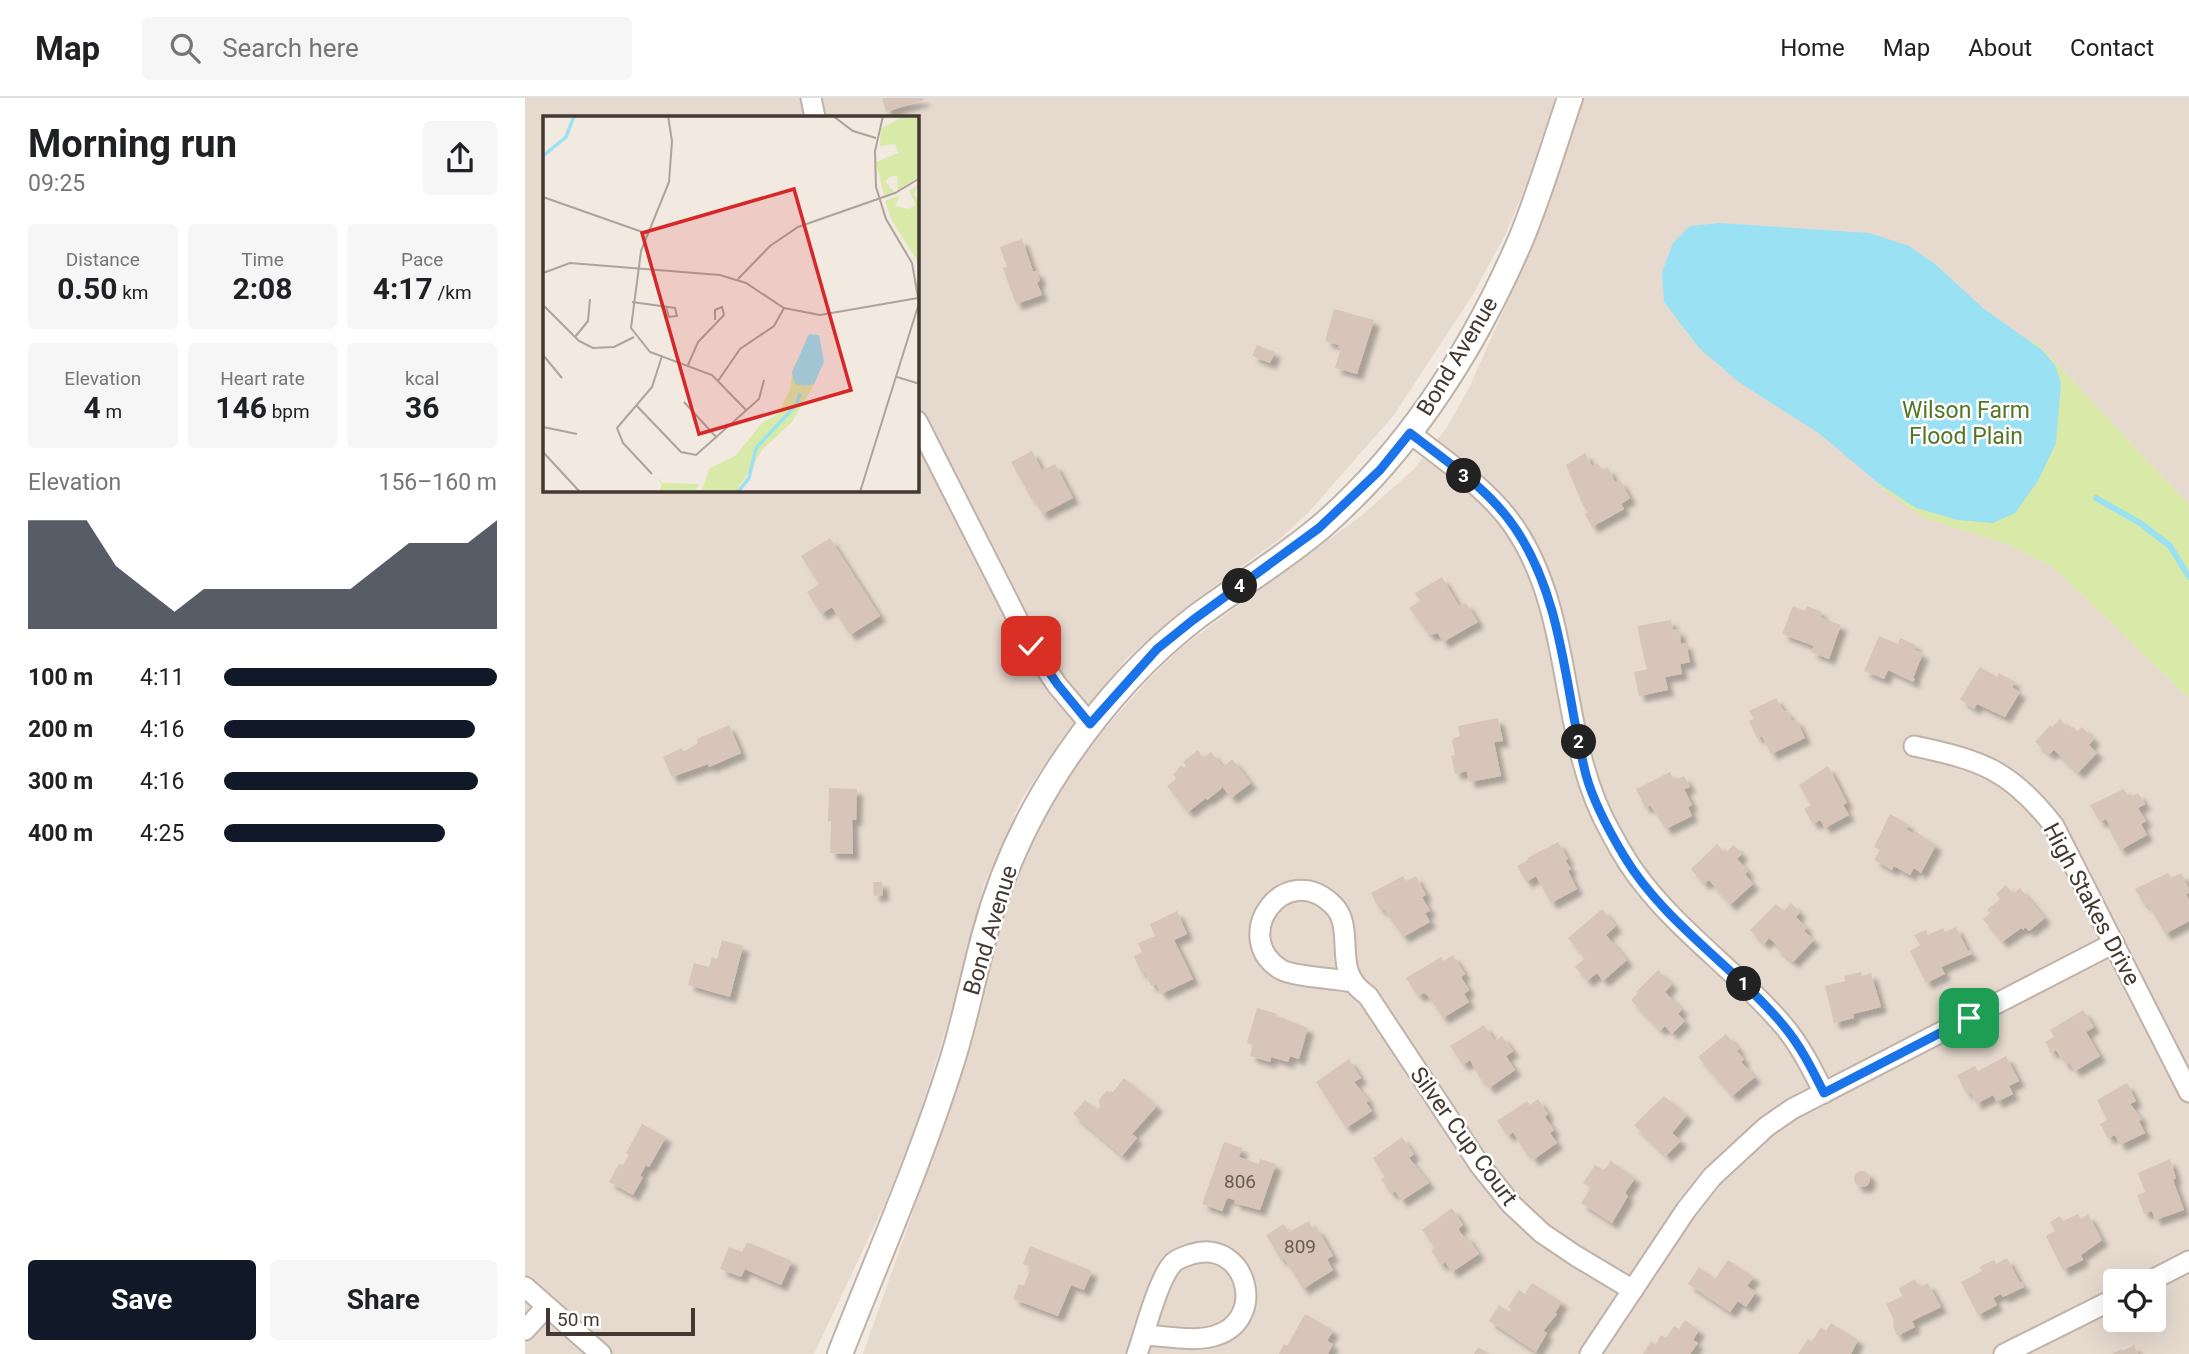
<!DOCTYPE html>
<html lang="en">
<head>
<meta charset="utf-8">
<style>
  body { margin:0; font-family:Roboto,sans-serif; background:#f6f6f6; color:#202124; height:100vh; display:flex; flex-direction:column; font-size:26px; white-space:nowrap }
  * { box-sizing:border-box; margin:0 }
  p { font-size:23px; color:#757577 }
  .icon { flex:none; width:38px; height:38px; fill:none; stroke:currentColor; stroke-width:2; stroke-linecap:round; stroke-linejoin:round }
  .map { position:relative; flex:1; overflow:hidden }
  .drawer { display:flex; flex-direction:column; background:#fff; width:525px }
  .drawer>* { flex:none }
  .controls { position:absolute; left:1578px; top:1171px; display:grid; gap:14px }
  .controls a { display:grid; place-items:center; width:63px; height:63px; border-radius:7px; background:#fff; box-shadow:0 7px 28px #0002; font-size:35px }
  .scale { position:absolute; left:21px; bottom:18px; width:149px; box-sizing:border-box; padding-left:7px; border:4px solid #433932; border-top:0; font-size:19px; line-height:24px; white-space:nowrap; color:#433932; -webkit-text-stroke:5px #fff; paint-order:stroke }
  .pin { position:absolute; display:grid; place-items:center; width:60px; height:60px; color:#fff; margin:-30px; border-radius:14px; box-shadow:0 4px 10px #0006 }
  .km { position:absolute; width:35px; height:35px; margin:-18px; border-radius:50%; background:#222; color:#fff; font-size:19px; line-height:35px; text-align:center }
  .round { display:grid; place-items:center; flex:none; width:74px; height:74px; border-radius:7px; background:#f6f6f6 }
  .headline { display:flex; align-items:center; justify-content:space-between; height:119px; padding:0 28px }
  h1 { font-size:38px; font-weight:700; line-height:52px }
  .figures { display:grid; grid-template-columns:repeat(3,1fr); gap:10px; height:119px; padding:7px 28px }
  .figures div { display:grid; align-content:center; border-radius:7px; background:#f6f6f6; text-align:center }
  .figures b { font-size:30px; font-weight:700 }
  .figures small { font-size:19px; font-weight:400 }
  .figures p { font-size:19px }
  .chart { height:196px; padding:14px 28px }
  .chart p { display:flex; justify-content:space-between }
  .chart svg { width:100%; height:126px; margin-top:7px; fill:#111827; opacity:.7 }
  .action { display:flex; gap:14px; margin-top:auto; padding:14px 28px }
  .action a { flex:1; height:80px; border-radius:7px; background:#111827; color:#fff; font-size:28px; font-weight:700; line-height:80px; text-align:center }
  .action a+a { background:#f6f6f6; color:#202124 }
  ul { padding:0 28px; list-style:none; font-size:23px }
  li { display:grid; grid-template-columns:112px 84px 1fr; align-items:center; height:52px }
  li i { height:18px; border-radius:9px; background:#111827 }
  header { display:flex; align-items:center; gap:42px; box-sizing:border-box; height:98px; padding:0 35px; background:#fff; border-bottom:2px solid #e0e0e0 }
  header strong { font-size:33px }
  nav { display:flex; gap:38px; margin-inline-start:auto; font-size:24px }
  .search { width:490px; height:63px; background:#f6f6f6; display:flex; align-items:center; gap:18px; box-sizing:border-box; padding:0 24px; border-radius:7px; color:#757577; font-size:26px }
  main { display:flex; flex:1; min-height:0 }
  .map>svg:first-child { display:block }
  .residential { fill:#e6dacf; fill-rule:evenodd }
  .green { fill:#d9e9a7 }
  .water { fill:#99e1f3 }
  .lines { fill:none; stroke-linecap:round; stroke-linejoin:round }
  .stream { stroke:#99e1f3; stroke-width:6 }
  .building { fill:#d7c5b9; filter:url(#shadow) }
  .minor-casing { stroke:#c0b2a7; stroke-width:23 }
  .tertiary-casing { stroke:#c0b2a7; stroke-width:28 }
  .minor { stroke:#fff; stroke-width:19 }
  .tertiary { stroke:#fff; stroke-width:24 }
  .route-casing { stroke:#fff; stroke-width:14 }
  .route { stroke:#1a73e8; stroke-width:9 }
  .labels { text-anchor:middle; stroke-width:5; stroke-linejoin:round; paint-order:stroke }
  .number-label { font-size:19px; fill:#685c54 }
  .street-label { font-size:23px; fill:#433932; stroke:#fff }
  .park-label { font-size:23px; fill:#547624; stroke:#fff }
  .inset-river { fill:none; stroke:#99e1f3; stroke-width:3.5 }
  .inset-road { fill:none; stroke:#aca39b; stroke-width:2 }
  .view { fill:#d62828; fill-opacity:0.15; stroke:#d62828; stroke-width:3.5 }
  .inset-edge { fill:none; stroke:#433932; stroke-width:3.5 }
</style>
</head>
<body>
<header>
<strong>Map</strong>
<div class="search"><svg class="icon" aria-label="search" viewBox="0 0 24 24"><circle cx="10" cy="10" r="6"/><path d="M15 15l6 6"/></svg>Search here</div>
<nav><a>Home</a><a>Map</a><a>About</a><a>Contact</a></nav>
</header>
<main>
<section class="drawer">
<div class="headline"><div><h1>Morning run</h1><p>09:25</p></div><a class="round"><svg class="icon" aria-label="share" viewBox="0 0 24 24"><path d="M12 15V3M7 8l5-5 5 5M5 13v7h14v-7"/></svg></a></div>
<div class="figures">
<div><p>Distance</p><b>0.50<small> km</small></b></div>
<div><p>Time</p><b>2:08</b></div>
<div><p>Pace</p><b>4:17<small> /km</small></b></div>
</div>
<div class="figures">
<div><p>Elevation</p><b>4<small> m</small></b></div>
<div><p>Heart rate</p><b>146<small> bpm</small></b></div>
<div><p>kcal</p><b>36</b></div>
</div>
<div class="chart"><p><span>Elevation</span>156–160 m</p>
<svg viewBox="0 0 160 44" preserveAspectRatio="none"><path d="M0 44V6L10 6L20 6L30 22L40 30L50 38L60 30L70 30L80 30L90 30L100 30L110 30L120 22L130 14L140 14L150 14L160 6V44z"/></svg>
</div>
<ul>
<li><b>100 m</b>4:11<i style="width:100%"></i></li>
<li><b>200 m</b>4:16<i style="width:92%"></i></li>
<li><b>300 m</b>4:16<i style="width:93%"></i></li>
<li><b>400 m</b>4:25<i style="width:81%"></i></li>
</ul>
<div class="action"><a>Save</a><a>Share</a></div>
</section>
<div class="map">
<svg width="1664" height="1256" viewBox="0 0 1664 1256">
  <defs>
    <filter id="shadow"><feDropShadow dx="6" dy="6" stdDeviation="2" flood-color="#0004"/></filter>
  </defs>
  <rect width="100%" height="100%" fill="#f2e9e1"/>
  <g class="residential">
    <path d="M0,0H1030L1006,75L981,135L947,198L869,317L783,415L756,440L663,507L602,560L533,646L496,702L459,787L426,915L392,1024L362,1101L289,1256H0ZM19,19H392V392H19Z"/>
    <path d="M1058,0H1664V407L1514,247L1397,419L1484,447L1528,469L1664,600V1256H338L439,969L471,841L485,797L503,751L537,688L576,635L624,581L658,548L836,418L888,372L922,329L944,290L1009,145ZM1591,1183H1629V1222H1591Z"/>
  </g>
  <polygon class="green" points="1408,194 1514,247 1664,407 1664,600 1528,469 1484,447 1397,419 1358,391 1325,352"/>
  <polygon class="water" points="1195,125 1344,135 1384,148 1410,166 1459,211 1517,252 1530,267 1536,285 1531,345 1513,383 1490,415 1468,425 1433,422 1391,410 1353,385 1295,336 1215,285 1175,251 1139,204 1137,174 1148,145 1165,128"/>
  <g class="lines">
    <polyline class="stream" points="1571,400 1615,425 1645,448 1664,479"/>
  </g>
  <g class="building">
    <polygon points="357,0 398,0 399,2 361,14"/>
    <polygon points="497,141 508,173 512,173 515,182 512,185 517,197 491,206 478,170 482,169 475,149"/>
    <polygon points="809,211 849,222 832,276 810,270 816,250 813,250 814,247 800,243"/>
    <polygon points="732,247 750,254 745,265 727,258"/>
    <polygon points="507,353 517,372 530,366 548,400 517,416 509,401 507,402 486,364"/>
    <polygon points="1060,355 1067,368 1073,365 1077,373 1083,369 1090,384 1095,382 1105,400 1096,406 1099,411 1067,429 1060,416 1065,413 1061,412 1057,405 1041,367"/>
    <polygon points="305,440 355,518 325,537 307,509 296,516 282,494 294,486 276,458"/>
    <polygon points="917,479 934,508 941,505 953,524 918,544 913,535 904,537 884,510 895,503 890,495"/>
    <polygon points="1268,508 1280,513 1282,508 1297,514 1295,519 1316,527 1304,561 1286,554 1289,548 1257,536"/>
    <polygon points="1146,522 1148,532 1154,531 1156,546 1161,545 1165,564 1155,566 1157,576 1140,579 1143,592 1114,598 1109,574 1123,571 1121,569 1112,528"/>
    <polygon points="1354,538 1373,546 1375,540 1391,547 1389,552 1398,555 1388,580 1390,581 1388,584 1363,572 1359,581 1339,573"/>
    <polygon points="1455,569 1472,579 1474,575 1490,584 1487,589 1495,594 1480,619 1452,606 1449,611 1435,601"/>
    <polygon points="1251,600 1256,609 1260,614 1262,613 1267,623 1271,621 1280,640 1246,656 1237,638 1232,640 1224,623 1229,621 1224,613"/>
    <polygon points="973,620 978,643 969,644 976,678 944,684 942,673 930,676 926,658 930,657 927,643 929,640 935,638 933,628"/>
    <polygon points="1535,621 1545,631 1548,629 1553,633 1557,629 1569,641 1564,647 1572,655 1553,675 1529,652 1524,656 1510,644 1525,627 1527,629"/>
    <polygon points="204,627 216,655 184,669 183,666 147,679 138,659 157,650 158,653 160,653 173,645 172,641"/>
    <polygon points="673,652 678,660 686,654 698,669 707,661 726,685 706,700 697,688 697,690 682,702 681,700 663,714 642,688 651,681 648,676 653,672 652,671 657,667 658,670 661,668 658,664"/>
    <polygon points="1303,668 1322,705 1318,707 1324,717 1300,730 1295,722 1288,726 1279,711 1286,707 1274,687"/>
    <polygon points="1145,674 1149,682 1159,678 1165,689 1159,691 1167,707 1163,709 1167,718 1141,731 1125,707 1120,710 1111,691"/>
    <polygon points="304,690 332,691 331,722 327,722 328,756 305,755 306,723 303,723"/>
    <polygon points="1599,691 1604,700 1613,695 1620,706 1613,710 1621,723 1616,726 1622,737 1595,752 1584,731 1586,730 1581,721 1575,724 1565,707"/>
    <polygon points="1365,716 1384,727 1381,731 1389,736 1390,733 1411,747 1396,775 1389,770 1385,777 1369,768 1367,772 1349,762 1355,752 1349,749"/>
    <polygon points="1033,744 1043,761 1040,762 1046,771 1043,773 1052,791 1026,805 1011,778 1001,784 992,768 1003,762 1002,760"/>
    <polygon points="1192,746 1200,755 1209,747 1217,756 1212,761 1223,773 1220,776 1228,786 1205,807 1184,782 1179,786 1166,771"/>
    <polygon points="1643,775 1646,780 1656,775 1664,791 1664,795 1661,796 1664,802 1664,823 1640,836 1626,811 1621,805 1619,806 1610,791"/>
    <polygon points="878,778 881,783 891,778 901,797 897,799 905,813 900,815 905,824 878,839 858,810 855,812 846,795"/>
    <polygon points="348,784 357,784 358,797 349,798"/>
    <polygon points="1481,787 1488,796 1495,790 1520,820 1504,833 1500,829 1498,832 1496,830 1477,844 1458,821 1465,815 1462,812 1475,801 1471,796"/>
    <polygon points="1266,805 1275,814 1271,819 1282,830 1279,833 1289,842 1268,864 1250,849 1252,847 1244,840 1239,846 1225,832 1251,806 1259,813"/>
    <polygon points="1077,811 1091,828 1081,837 1102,862 1078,883 1072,875 1062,883 1050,869 1060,860 1043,840"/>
    <polygon points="652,813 662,836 649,842 668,881 636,896 631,886 626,888 620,873 616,875 609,858 617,854 613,845 630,838 625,826"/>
    <polygon points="1431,829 1443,853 1445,852 1447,856 1416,869 1420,876 1401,885 1385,853 1395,847 1389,837 1401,832 1403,837 1418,830 1420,834"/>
    <polygon points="197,842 218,848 205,899 163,887 169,865 184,869 187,859 192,861"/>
    <polygon points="928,857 940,876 936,879 944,892 939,896 944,904 918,920 903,898 899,895 893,898 881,880 916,859 918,863"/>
    <polygon points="1133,872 1147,886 1140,894 1157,911 1153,916 1160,923 1147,936 1140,928 1135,932 1106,902 1113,895 1111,894"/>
    <polygon points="1336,874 1337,878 1346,875 1356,909 1328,916 1329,920 1309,925 1300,888 1320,883 1319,878"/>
    <polygon points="732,910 752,916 751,920 758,920 783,930 774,961 765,958 763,964 746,959 745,964 725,958 728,947 722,945"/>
    <polygon points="1558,912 1569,929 1561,934 1575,958 1550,973 1544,965 1541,967 1531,952 1526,955 1520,944 1529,939 1525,932"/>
    <polygon points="959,927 970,943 977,938 988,953 981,958 990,972 964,990 958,981 956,982 945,962 938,967 925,948"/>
    <polygon points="1201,936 1214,951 1212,953 1219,961 1216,964 1230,979 1207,998 1173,959"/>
    <polygon points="1481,958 1494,983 1484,988 1488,996 1472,1004 1468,997 1451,1006 1446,994 1443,996 1440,993 1432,977 1450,968 1453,973"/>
    <polygon points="824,961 836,980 829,984 844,1003 841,1004 847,1013 821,1030 791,984"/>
    <polygon points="599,980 632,1008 607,1036 612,1040 597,1058 548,1016 560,1002 572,1012 575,1009 574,1002 581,993 588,994"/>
    <polygon points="1602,985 1611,1003 1605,1006 1617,1021 1614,1023 1620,1035 1595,1047 1590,1037 1583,1040 1575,1026 1582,1022 1572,1002"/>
    <polygon points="1139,998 1162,1017 1147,1035 1156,1043 1141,1058 1109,1027"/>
    <polygon points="1013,1001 1023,1016 1020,1019 1029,1032 1025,1035 1032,1045 1008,1062 1002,1053 1000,1054 988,1034 983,1038 972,1023 1002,1003 1005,1007"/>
    <polygon points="117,1026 141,1039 124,1069 121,1067 115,1078 118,1079 108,1097 84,1084 94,1066 98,1067 104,1057 101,1055"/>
    <polygon points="877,1039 889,1056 884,1060 904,1085 876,1103 870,1093 866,1096 856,1081 860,1079 848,1060"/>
    <polygon points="699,1044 717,1050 714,1059 734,1066 735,1061 751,1066 735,1112 709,1105 710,1102 702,1100 697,1113 677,1106"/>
    <polygon points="1645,1061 1651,1080 1648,1082 1659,1112 1630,1122 1627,1113 1619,1116 1612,1097 1620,1094 1613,1075"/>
    <polygon points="1086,1063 1110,1080 1100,1095 1103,1098 1087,1125 1056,1105 1066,1090 1058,1085 1070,1067 1079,1072"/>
    <circle cx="1337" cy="1081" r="8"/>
    <polygon points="927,1110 938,1127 933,1131 939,1139 941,1137 954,1156 927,1174 920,1164 916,1167 906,1153 910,1150 897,1132"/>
    <polygon points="1553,1116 1556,1121 1563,1116 1577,1142 1556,1157 1558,1162 1538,1172 1521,1138 1530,1133 1525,1124 1535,1118 1538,1123"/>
    <polygon points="784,1123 789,1132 792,1130 808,1158 802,1161 808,1172 778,1191 759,1160 756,1162 741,1137 759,1126 764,1134"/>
    <polygon points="222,1144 267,1163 256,1187 220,1171 216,1179 195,1171 204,1149 217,1154"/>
    <polygon points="505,1148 567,1173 559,1192 546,1187 533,1218 488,1201 494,1186 499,1188 506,1169 498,1166"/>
    <polygon points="1482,1160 1495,1185 1497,1184 1499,1189 1478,1199 1476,1196 1468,1200 1472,1207 1453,1217 1436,1184 1457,1173 1454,1169 1469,1162 1471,1166"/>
    <polygon points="1203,1162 1229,1179 1222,1188 1231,1194 1221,1209 1213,1203 1205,1214 1163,1186 1174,1169 1190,1181"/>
    <polygon points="1390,1181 1394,1189 1403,1185 1416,1209 1387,1223 1390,1229 1372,1238 1368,1228 1369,1222 1361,1206 1377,1198 1374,1190"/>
    <polygon points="1007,1185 1037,1204 1030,1215 1032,1216 1018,1233 1022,1235 1011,1254 964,1223 974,1207 984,1214 986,1211 983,1209 994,1192 1000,1196"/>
    <polygon points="780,1216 808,1232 802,1243 808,1246 803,1256 754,1256 759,1246 762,1248"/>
    <polygon points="1160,1222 1174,1232 1168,1242 1173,1245 1165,1256 1118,1256 1126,1243 1131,1246 1136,1237 1141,1240 1149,1228 1154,1231"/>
    <polygon points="1306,1225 1333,1242 1326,1256 1273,1256 1283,1241 1287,1243 1296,1229 1301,1233"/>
    <polygon points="1609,1247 1613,1256 1586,1256 1597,1251 1598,1253"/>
    <polygon points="953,1249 964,1256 949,1256"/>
  </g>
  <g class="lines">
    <defs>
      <g id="minor">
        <polyline points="286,0 290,19"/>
        <polyline points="392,323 506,548 532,587 565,626"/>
        <path d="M885,335C920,363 964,391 990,430C1051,521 1032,641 1086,735C1095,752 1105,769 1117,784C1158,837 1215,876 1258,927C1275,947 1287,971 1299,995"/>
        <path d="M1389,648C1456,662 1486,672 1529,728L1664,994"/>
        <path d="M828,884C809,880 768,879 755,871C704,838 760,760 808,807C828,826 813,861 828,883C831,889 838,894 843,898L954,1066L986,1106L1017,1135L1051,1158L1108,1192"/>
        <polyline points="1625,1183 1664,1163"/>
        <polyline points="0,1189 76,1256"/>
        <polyline points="0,1232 21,1209"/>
        <path d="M612,1256C620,1234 633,1181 648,1165C653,1160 661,1158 667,1156C722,1140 744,1223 689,1238C668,1244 641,1238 619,1237"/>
        <polyline points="1065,1256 1161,1112 1187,1079 1241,1029 1267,1011 1589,845"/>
        <polyline points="1479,1256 1591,1200"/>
      </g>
      <path id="tertiary" d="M315,1256C353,1159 396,1062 427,963C440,922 448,880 459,839C476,774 505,712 543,657C578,606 621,558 670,520C712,489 757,462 797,428C885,351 950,248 996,141C1015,95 1029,47 1045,0"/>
    </defs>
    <use href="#minor" class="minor-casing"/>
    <use href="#tertiary" class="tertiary-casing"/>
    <use href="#minor" class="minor"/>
    <use href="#tertiary" class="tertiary"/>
  </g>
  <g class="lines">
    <defs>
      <path id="route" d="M506,548L533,587L565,626L632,551L668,522L794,430L855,372L885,335C921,363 964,391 990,430C1039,502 1040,595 1061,677C1069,706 1084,733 1099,758C1139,825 1209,868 1258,927C1275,947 1287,971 1299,995L1444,920"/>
    </defs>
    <use href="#route" class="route-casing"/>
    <use href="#route" class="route"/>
  </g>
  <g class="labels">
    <g class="number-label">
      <text x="715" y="1090">806</text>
      <text x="775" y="1155">809</text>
    </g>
    <g class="street-label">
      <text transform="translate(932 258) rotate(-59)" y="8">Bond Avenue</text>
      <text transform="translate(1567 806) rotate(62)" y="8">High Stakes Drive</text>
      <text transform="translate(465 832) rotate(-73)" y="8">Bond Avenue</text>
      <text transform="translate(939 1038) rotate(54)" y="8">Silver Cup Court</text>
    </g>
    <g class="park-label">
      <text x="1441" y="320">Wilson Farm<tspan x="1441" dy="26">Flood Plain</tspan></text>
    </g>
  </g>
  <g transform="translate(18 18)">
    <rect width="376" height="376" fill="#f2e9e1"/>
    <path d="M359,1H376V60L355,74L354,59L347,61L342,65L351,76L341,79L333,46L355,37L352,28L337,30L338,13ZM376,68L371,78L376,85L375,146L349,105L342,85L357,79L352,90L365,93L373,89L366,75ZM261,237L276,250L273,265L249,306L220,333L193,376H158L167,352L192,340L220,306L234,299L247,274L250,251ZM114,361L120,367L156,368L152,376H116L119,369Z" fill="#d9e9a7"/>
    <path d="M266,218L276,219L281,246L271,268L262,270L252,268L249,256Z" fill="#99e1f3"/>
    <path class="inset-river" d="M0,40L23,21L31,0M195,376L206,362L213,332L254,288L257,277"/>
    <path class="inset-road" d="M125,0L129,25L126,66L98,135L88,212L107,236L169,259L204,295M290,0L310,15L333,22M0,81L105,118M0,157L27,147L177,159L203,167L241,192L277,199L375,182M195,163L227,130L255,111L352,77L377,62M89,186L132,192L134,200L126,201L123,191M0,189L36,225L50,232L71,231L91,221M32,221L45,205L47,183M0,239L19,262M145,249L155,226L181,199L179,191L172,194V204M354,261L377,268M175,265L197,233L231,210L241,192M141,286L174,322M93,289L138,336L153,339L216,283L221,264M0,311L34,318M0,336L37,376M109,358L80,327L74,312L109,271L119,240M317,376L376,187L369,147L343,103L333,71L332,35L340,0"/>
    <path class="view" d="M251,73L308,274L156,318L99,117Z"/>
    <rect width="376" height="376" class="inset-edge"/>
  </g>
</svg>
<div class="controls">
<a><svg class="icon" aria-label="locate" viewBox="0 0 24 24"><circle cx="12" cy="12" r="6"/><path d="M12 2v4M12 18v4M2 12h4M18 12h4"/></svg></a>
</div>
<div class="scale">50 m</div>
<div class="pin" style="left:1444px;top:920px;background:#1e9e55"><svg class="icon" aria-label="arrive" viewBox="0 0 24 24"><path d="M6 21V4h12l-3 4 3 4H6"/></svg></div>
<div class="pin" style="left:506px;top:548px;background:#d93025"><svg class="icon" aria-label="check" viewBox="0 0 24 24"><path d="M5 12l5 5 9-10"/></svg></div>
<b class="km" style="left:1219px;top:886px">1</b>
<b class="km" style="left:1054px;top:644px">2</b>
<b class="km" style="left:939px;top:378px">3</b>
<b class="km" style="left:715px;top:488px">4</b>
</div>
</main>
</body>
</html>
